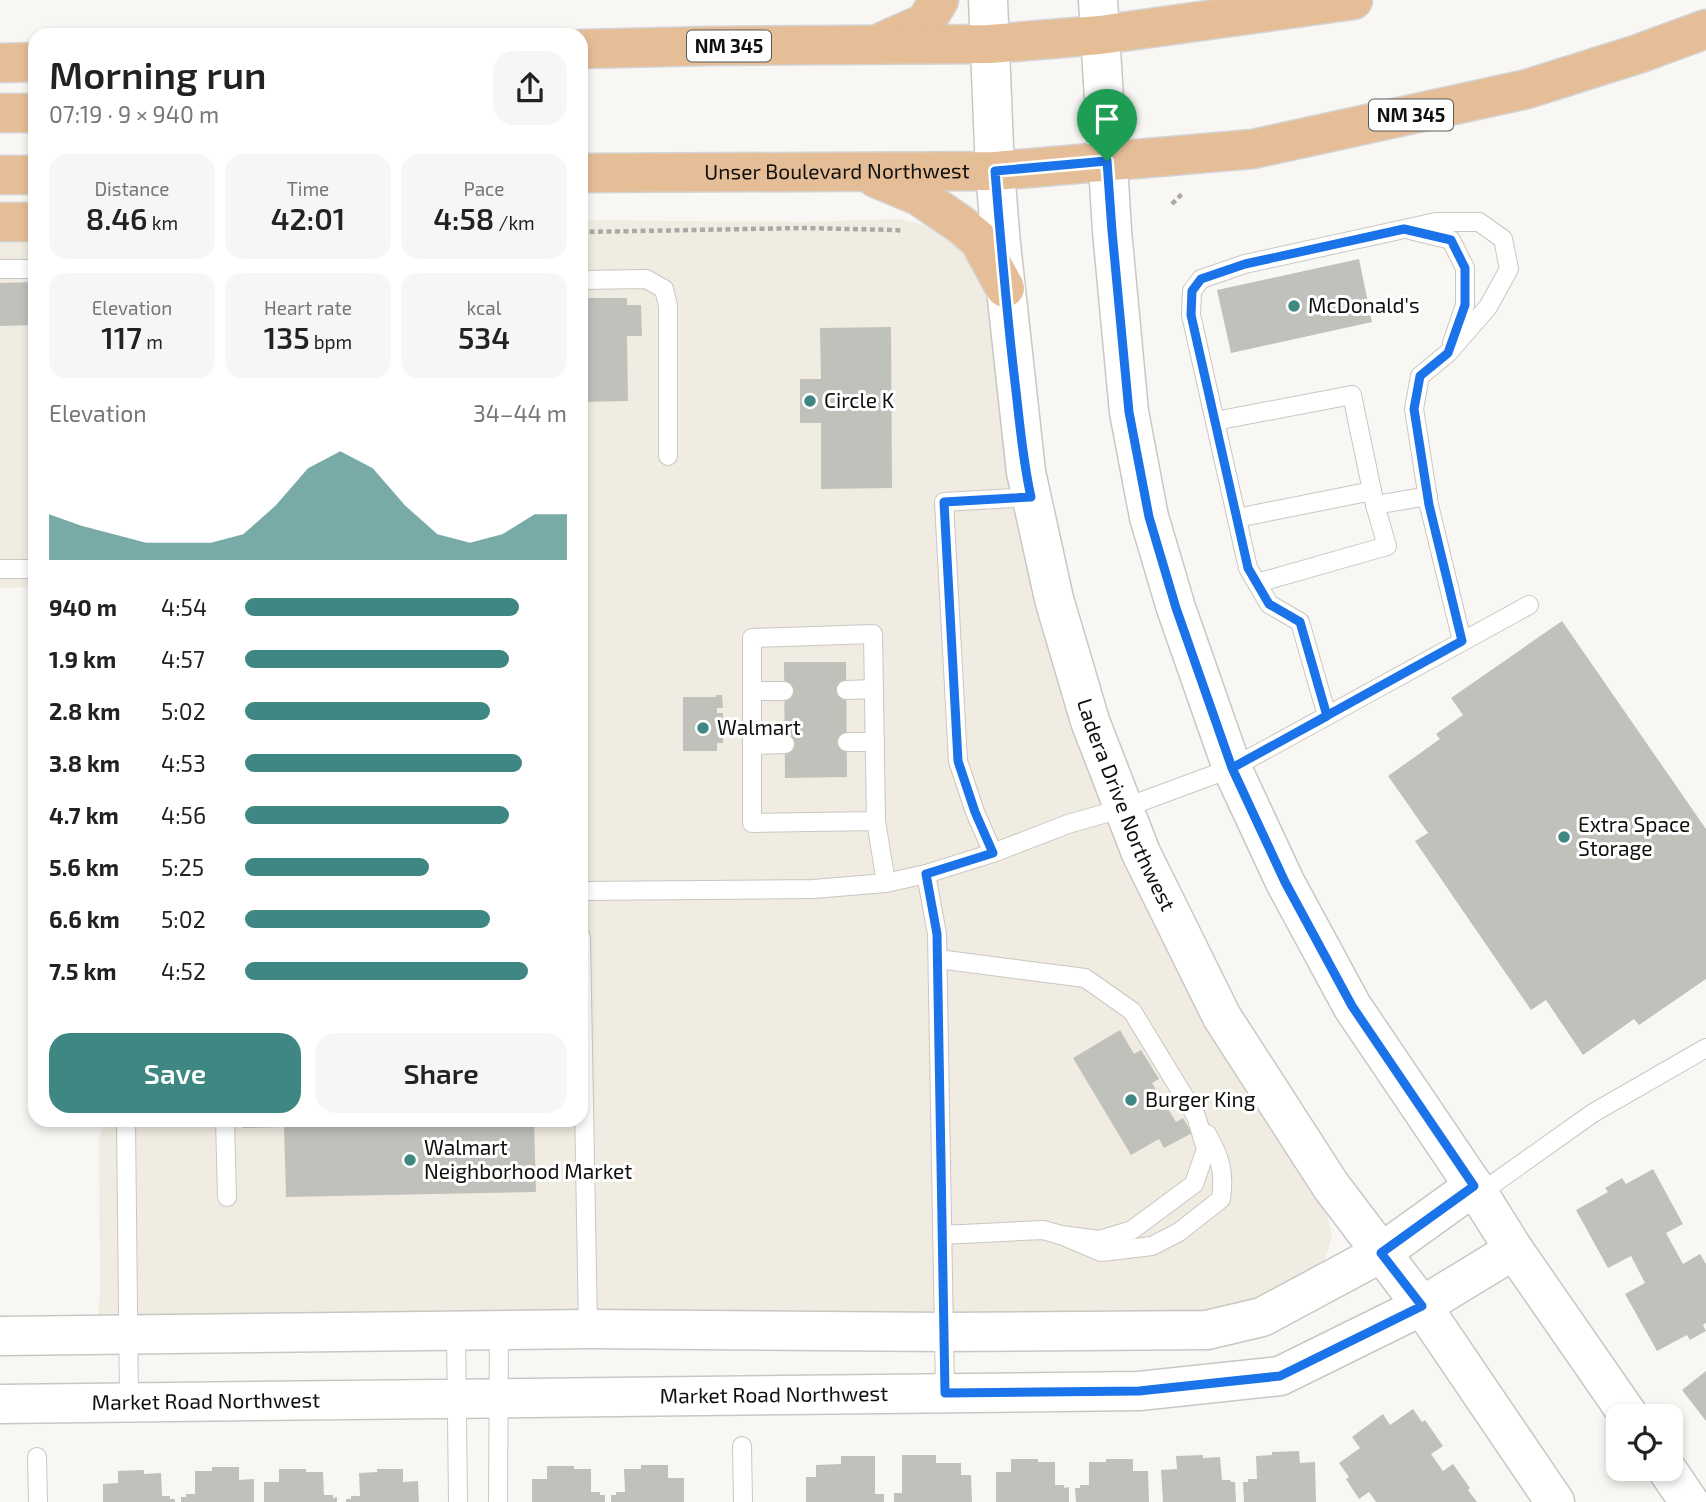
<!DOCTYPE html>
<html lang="en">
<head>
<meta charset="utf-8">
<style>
  body { margin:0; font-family:"Exo 2",sans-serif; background:#f6f6f6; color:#222; height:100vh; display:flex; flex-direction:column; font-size:26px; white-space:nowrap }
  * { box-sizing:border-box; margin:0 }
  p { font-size:23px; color:#767676 }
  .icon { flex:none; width:38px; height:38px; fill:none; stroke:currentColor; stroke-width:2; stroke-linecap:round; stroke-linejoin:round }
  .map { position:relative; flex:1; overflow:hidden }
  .side { position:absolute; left:28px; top:28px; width:560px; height:1099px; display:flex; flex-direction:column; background:#fff; border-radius:21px; box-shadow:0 4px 10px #0003 }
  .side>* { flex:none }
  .controls { position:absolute; left:1606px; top:1404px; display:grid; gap:14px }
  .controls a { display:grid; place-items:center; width:77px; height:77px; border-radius:14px; background:#fff; box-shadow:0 4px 10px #0003; font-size:35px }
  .pin { position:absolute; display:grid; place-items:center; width:60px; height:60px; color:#fff; margin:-72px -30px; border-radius:50% 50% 50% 0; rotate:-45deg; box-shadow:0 0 7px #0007 }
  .pin .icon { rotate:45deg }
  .round { display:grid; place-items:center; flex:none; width:74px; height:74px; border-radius:21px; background:#f6f6f6 }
  .overview { display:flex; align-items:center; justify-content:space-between; height:119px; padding:0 21px }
  h1 { font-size:38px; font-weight:600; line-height:52px }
  .figures { display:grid; grid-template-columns:repeat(3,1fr); gap:10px; height:119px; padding:7px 21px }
  .figures div { display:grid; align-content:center; border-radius:18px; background:#f6f6f6; text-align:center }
  .figures b { font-size:30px; font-weight:600 }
  .figures small { font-size:19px; font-weight:400 }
  .figures p { font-size:19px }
  .chart { height:196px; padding:14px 21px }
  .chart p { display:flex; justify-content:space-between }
  .chart svg { width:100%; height:126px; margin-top:7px; fill:#3f8782; opacity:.7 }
  .cta { display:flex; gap:14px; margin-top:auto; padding:14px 21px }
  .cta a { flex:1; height:80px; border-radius:21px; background:#3f8782; color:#fff; font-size:28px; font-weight:600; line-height:80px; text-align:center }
  .cta a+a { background:#f6f6f6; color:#222 }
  ul { padding:0 21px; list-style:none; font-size:23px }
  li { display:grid; grid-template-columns:112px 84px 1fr; align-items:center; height:52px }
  li i { height:18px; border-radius:9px; background:#3f8782 }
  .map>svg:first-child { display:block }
  .built { fill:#f1ece1 }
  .building { fill:#c1c1bc }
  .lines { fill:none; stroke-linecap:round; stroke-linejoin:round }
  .service-casing { stroke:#c9c7c3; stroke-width:20 }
  .tertiary-casing { stroke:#c9c7c3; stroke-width:41 }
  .secondary-casing { stroke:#c9c7c3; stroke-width:41 }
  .primary-casing { stroke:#d4d4d4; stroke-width:41 }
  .path { stroke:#aba9a6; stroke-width:4.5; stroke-dasharray:5 3.5; stroke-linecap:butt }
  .service { stroke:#fff; stroke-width:18 }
  .tertiary { stroke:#fff; stroke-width:38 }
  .secondary { stroke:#fff; stroke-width:38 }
  .primary { stroke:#e5be98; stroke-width:38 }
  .route-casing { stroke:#fff; stroke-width:14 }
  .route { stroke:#1a73e8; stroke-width:9 }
  .poi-dot { fill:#3f8782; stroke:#fff; stroke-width:2.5 }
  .labels { text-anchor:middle; stroke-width:6; stroke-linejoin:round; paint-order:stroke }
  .shield { fill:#fff; stroke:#585856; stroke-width:2 }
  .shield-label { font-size:19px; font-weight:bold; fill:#10100e }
  .street-label { font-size:21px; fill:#10100e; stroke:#fff }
  .poi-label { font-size:21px; fill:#10100e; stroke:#fff; text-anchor:start }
</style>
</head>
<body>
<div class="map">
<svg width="1706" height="1502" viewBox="0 0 1706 1502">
  <rect width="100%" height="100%" fill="#f9f7f3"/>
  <g class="built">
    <polygon points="35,218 35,587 0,588 0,221"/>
    <polygon points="899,219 941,229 970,255 987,292 1005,449 1182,972 1266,1123 1327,1215 1332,1236 1323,1265 1295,1284 1234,1307 1187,1313 97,1323 100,1295 99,1139 105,1120 581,1120 581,220 804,222"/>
  </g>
  <g class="building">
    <polygon points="1359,259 1372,322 1231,353 1217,290"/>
    <polygon points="35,282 35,325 0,326 0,283"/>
    <polygon points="581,298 627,298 627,305 641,305 642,336 627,336 628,401 581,402"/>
    <polygon points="891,327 892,488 821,489 821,423 800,423 800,379 821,379 820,328"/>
    <polygon points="1562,621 1706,829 1706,979 1639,1025 1634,1019 1583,1055 1546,1000 1531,1010 1415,841 1428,833 1388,776 1440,739 1436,734 1463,715 1451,698"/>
    <polygon points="784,662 846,662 847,777 785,778"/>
    <polygon points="716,695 722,695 723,708 717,708 717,713 723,713 723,743 717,743 717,751 683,751 683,697 716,697"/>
    <polygon points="1120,1030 1134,1054 1141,1050 1159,1079 1152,1083 1176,1122 1183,1118 1192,1133 1164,1148 1159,1139 1131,1155 1073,1058"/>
    <polygon points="243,1120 534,1120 536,1192 286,1197 284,1127 243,1128"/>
    <polygon points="1653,1169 1683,1224 1666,1233 1683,1264 1700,1254 1706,1264 1706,1323 1703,1325 1706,1331 1690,1340 1687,1335 1657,1351 1625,1294 1645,1283 1631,1256 1608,1268 1576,1210 1608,1192 1605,1188 1622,1178 1626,1184"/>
    <polygon points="1706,1371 1706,1421 1682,1390"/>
    <polygon points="1413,1409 1422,1422 1425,1420 1443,1446 1431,1454 1443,1471 1453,1464 1470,1488 1468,1490 1477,1502 1376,1502 1369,1492 1359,1499 1346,1479 1349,1477 1339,1463 1360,1448 1352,1437 1383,1414 1390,1425"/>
    <polygon points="1299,1451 1300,1463 1315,1462 1316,1502 1244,1502 1243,1482 1248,1482 1248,1479 1257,1479 1256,1456 1272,1455 1272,1452"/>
    <polygon points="902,1455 936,1455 936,1463 961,1463 961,1475 971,1475 972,1502 894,1502 894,1493 902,1493"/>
    <polygon points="1203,1455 1203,1458 1220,1457 1222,1480 1230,1480 1231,1482 1235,1482 1236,1502 1163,1502 1161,1470 1177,1469 1176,1456"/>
    <polygon points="841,1456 875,1456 875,1494 884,1494 884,1502 806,1502 806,1477 816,1477 816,1465 841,1464"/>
    <polygon points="1011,1459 1038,1459 1038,1462 1055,1462 1055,1485 1064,1485 1064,1488 1069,1487 1069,1502 996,1502 996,1472 1011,1472"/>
    <polygon points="1106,1459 1133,1459 1133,1471 1148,1471 1149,1502 1076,1502 1075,1488 1080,1488 1080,1485 1089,1485 1089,1462 1106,1462"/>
    <polygon points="641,1465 668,1465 668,1478 684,1478 684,1502 611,1502 611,1495 616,1495 616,1492 625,1492 624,1469 641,1469"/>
    <polygon points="547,1466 574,1466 574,1469 591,1469 591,1492 600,1492 600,1495 605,1495 605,1502 532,1502 532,1479 547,1479"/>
    <polygon points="212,1467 239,1467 239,1480 254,1479 254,1502 181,1502 181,1497 186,1497 186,1494 195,1494 195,1471 212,1471"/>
    <polygon points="279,1469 306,1469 306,1472 323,1472 324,1495 333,1495 333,1498 337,1497 337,1502 264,1502 264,1482 279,1482"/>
    <polygon points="377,1469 403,1469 403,1482 418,1481 419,1502 346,1502 346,1499 351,1499 351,1496 360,1496 359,1473 377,1472"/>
    <polygon points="144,1470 144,1474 161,1473 162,1496 170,1496 170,1499 175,1499 175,1502 103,1502 103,1484 118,1483 118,1471"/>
  </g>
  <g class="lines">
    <defs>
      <g id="service">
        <polyline points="1410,230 1451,240 1465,268 1465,305 1452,343"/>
        <polyline points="0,269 35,269"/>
        <polyline points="581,280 646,279 664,289 668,306 668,456"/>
        <polyline points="1215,421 1352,395 1375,505 1428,496"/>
        <polyline points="1031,497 944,502 958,761 975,812 993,853 1068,824 1124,808 1232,768 1529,605"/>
        <polyline points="1237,518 1372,491"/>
        <polyline points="0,569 35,569"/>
        <polyline points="1257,583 1387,546 1375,505"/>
        <polyline points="846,690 874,689"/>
        <polyline points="752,691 784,691"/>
        <polyline points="1327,716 1300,622 1269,604 1248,568 1191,315 1192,291 1201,279 1245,264 1436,222 1479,222 1503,239 1509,269 1488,307 1448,353 1420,376 1414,409 1429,505 1462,641"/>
        <polyline points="847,742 875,742"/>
        <polyline points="752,745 785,744"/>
        <polyline points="876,821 752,823 752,638 873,634 876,821 886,883"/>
        <polyline points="926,874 937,934 945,1393"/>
        <polyline points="581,891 813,889 886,883 926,874 993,853"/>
        <polyline points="581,937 588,1329"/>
        <polyline points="938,959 1085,978 1132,1011 1196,1116 1206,1149 1194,1184 1132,1230 1099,1240 1061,1235"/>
        <polyline points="126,1120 129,1403"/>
        <polyline points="225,1120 227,1197"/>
        <polyline points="1479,1194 1593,1113 1706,1048"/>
        <path d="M942,1235L1043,1230L1061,1235L1101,1252L1152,1246L1179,1232L1221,1199C1225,1172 1220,1157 1207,1134"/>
        <polyline points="456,1331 458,1502"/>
        <polyline points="742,1446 743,1502"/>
        <polyline points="37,1457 38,1502"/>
        <polyline points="498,1502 499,1330"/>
      </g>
      <g id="tertiary">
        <polyline points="0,1336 588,1329 944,1332 1207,1330 1262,1317 1344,1273 1381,1253 1474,1186"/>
        <path id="s1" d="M0,1404L1139,1391L1280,1376L1422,1306L1514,1250"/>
      </g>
      <g id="secondary">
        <path id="s2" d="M988,0L995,171L1001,244L1026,472L1054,599L1090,721L1141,853L1222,1017L1331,1186L1422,1306L1555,1502"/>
        <polyline points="1098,0 1112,231 1129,412 1149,517 1176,608 1232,768 1285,882 1352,1006 1479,1194 1514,1250 1629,1416"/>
        <polyline points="1666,1468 1689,1502"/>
      </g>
      <g id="primary">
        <polyline points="884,41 925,23 939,0"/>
        <polyline points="581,49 709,46 990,44 1100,35 1353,0"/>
        <polyline points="0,63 35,62"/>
        <polyline points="0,113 35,113"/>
        <path id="s3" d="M581,173L995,171L1253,149L1527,89L1638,54L1706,29"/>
        <polyline points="0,175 35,175"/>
        <polyline points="876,178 919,196 960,224 979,240 1005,288"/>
        <polyline points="0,222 35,222"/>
      </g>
    </defs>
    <use href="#service" class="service-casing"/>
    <use href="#tertiary" class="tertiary-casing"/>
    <use href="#secondary" class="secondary-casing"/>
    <use href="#primary" class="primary-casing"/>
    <g class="path">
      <polyline points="1172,204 1183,193"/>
      <polyline points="581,232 804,228 896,230 903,231"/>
    </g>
    <use href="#service" class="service"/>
    <use href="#tertiary" class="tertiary"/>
    <use href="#secondary" class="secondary"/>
    <use href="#primary" class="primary"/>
  </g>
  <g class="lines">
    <defs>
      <path id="route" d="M1107,161L995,171C1001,245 1007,318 1016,391C1020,426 1023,462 1031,497L944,502L958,761L975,812L993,853L926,874L937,934L945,1393L1139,1391L1280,1376L1422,1306L1381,1253L1474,1186L1352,1006L1285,882L1232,768L1462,641L1429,505L1414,409L1420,376L1448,353L1465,305V268L1451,240L1404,229L1245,264L1201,279L1192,291L1191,315L1248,568L1269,604L1300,622L1327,716L1232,768L1176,608L1149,517L1129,412L1112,231L1107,161"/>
    </defs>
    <use href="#route" class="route-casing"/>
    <use href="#route" class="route"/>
  </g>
  <g class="poi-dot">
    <circle cx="1294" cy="306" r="7"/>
    <circle cx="810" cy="401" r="7"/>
    <circle cx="703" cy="728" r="7"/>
    <circle cx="1564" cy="837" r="7"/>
    <circle cx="1131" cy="1100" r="7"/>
    <circle cx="410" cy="1160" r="7"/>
  </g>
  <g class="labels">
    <g class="shield">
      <rect x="687" y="30.5" width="84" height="31" rx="5"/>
      <rect x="1369" y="99.5" width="84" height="31" rx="5"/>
    </g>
    <g class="shield-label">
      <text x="729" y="53">NM 345</text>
      <text x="1411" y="122">NM 345</text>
    </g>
    <g class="street-label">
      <text dy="7" stroke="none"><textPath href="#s3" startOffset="256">Unser Boulevard Northwest</textPath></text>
      <text dy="7" stroke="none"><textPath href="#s2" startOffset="822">Ladera Drive Northwest</textPath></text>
      <text dy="7" stroke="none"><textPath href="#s1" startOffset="774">Market Road Northwest</textPath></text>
      <text dy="7" stroke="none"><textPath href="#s1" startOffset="206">Market Road Northwest</textPath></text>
    </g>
    <g class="poi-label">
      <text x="1308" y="313">McDonald's</text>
      <text x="824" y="408">Circle K</text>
      <text x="717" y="735">Walmart</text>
      <text x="1578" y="832">Extra Space<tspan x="1578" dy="24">Storage</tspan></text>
      <text x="1145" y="1107">Burger King</text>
      <text x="424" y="1155">Walmart<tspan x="424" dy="24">Neighborhood Market</tspan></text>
    </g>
  </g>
</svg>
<div class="controls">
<a><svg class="icon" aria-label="locate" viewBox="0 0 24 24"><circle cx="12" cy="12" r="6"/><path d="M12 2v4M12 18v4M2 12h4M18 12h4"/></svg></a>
</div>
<div class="pin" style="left:1107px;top:161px;background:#1e9e55"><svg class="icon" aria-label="arrive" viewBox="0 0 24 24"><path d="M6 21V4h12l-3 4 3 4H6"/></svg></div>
<section class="side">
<div class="overview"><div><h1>Morning run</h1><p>07:19 · 9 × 940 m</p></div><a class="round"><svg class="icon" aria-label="share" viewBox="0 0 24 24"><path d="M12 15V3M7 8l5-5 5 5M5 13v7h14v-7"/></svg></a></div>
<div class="figures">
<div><p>Distance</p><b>8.46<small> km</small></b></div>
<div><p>Time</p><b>42:01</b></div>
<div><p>Pace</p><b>4:58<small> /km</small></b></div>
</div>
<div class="figures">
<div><p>Elevation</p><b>117<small> m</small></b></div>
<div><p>Heart rate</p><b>135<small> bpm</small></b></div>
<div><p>kcal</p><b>534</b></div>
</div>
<div class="chart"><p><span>Elevation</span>34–44 m</p>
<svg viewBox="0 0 160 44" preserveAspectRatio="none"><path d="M0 44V28L10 32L20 35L30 38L40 38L50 38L60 35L70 25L80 12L90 6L100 12L110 25L120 35L130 38L140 35L150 28L160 28V44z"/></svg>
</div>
<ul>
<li><b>940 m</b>4:54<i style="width:85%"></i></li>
<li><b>1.9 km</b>4:57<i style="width:82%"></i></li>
<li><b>2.8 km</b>5:02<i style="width:76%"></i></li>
<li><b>3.8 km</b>4:53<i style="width:86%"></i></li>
<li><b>4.7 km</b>4:56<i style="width:82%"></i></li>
<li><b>5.6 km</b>5:25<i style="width:57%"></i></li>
<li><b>6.6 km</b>5:02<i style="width:76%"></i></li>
<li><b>7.5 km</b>4:52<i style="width:88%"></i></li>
</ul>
<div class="cta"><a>Save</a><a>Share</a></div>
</section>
</div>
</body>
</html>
